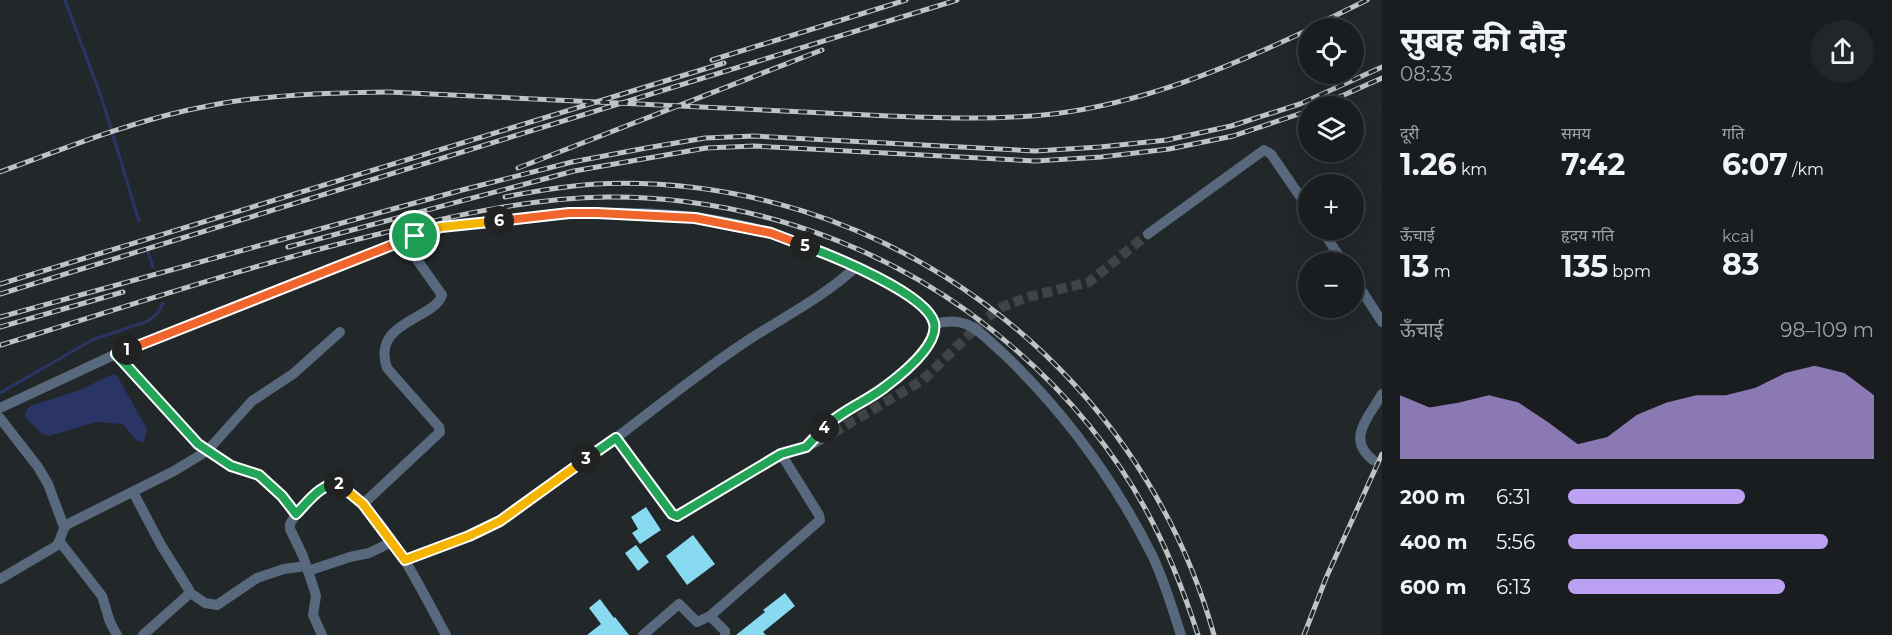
<!DOCTYPE html>
<html lang="hi">
<head>
<meta charset="utf-8">
<style>
  body { margin:0; font-family:Montserrat,"Noto Sans Devanagari",sans-serif; background:#232629; color:#f1f3f6; height:100vh; display:flex; flex-direction:column; font-size:22px; white-space:nowrap }
  * { box-sizing:border-box; margin:0 }
  p { font-size:20px; color:#9fa2a5 }
  .icon { flex:none; width:33px; height:33px; fill:none; stroke:currentColor; stroke-width:2; stroke-linecap:round; stroke-linejoin:round }
  .map { position:relative; flex:1; overflow:hidden }
  .side { display:flex; flex-direction:column; background:#1a1d20; width:510px }
  .side>* { flex:none }
  .controls { position:absolute; left:1298px; top:18px; display:grid; gap:12px }
  .controls a { display:grid; place-items:center; width:66px; height:66px; border-radius:50%; background:#1a1d20; box-shadow:0 6px 24px #0002,0 0 0 2px #383b3e; font-size:30px }
  .pin { position:absolute; display:grid; place-items:center; width:51px; height:51px; color:#fff; margin:-26px; border:3px solid #fff; border-radius:50%; box-shadow:0 2px 6px #0007 }
  .km { position:absolute; width:30px; height:30px; margin:-15px; border-radius:50%; background:#222; color:#fff; font-size:16px; line-height:30px; text-align:center }
  .round { display:grid; place-items:center; flex:none; width:63px; height:63px; border-radius:32px; background:#232629 }
  .headline { display:flex; align-items:center; justify-content:space-between; height:102px; padding:0 18px }
  h1 { font-size:33px; font-weight:700; line-height:45px }
  .stats { display:grid; grid-template-columns:repeat(3,1fr); gap:9px; height:102px; padding:6px 18px }
  .stats div { display:grid; align-content:center }
  .stats b { font-size:30px; font-weight:700 }
  .stats small { font-size:16px; font-weight:400 }
  .stats p { font-size:16px }
  .chart { height:168px; padding:12px 18px }
  .chart p { display:flex; justify-content:space-between }
  .chart svg { width:100%; height:108px; margin-top:6px; fill:#bca0f2; opacity:.7 }
  ul { padding:0 18px; list-style:none; font-size:20px }
  li { display:grid; grid-template-columns:96px 72px 1fr; align-items:center; height:45px }
  li i { height:15px; border-radius:8px; background:#bca0f2 }
  main { display:flex; flex:1; min-height:0 }
  .map>svg:first-child { display:block }
  .water { fill:#2a3465 }
  .lines { fill:none; stroke-linecap:round; stroke-linejoin:round }
  .stream { stroke:#2a3465; stroke-width:3 }
  .building { fill:#87daf0 }
  .minor-tunnel { stroke:#404447; stroke-width:10; stroke-dasharray:10 5; stroke-linecap:butt }
  .minor { stroke:#58697e; stroke-width:10 }
  .rail-casing { stroke:#bfc3c5; stroke-width:5 }
  .rail { stroke:#22272a; stroke-width:3; stroke-dasharray:9; stroke-linecap:butt }
  .split-1-casing { stroke:#fff; stroke-width:12 }
  .split-2-casing { stroke:#fff; stroke-width:12 }
  .split-3-casing { stroke:#fff; stroke-width:12 }
  .split-4-casing { stroke:#fff; stroke-width:12 }
  .split-5-casing { stroke:#fff; stroke-width:12 }
  .split-6-casing { stroke:#fff; stroke-width:12 }
  .split-7-casing { stroke:#fff; stroke-width:12 }
  .split-1 { stroke:#f0652b; stroke-width:8 }
  .split-2 { stroke:#22a559; stroke-width:8 }
  .split-3 { stroke:#f5b400; stroke-width:8 }
  .split-4 { stroke:#22a559; stroke-width:8 }
  .split-5 { stroke:#22a559; stroke-width:8 }
  .split-6 { stroke:#f0652b; stroke-width:8 }
  .split-7 { stroke:#f5b400; stroke-width:8 }
</style>
</head>
<body>
<main>
<div class="map">
<svg width="1382" height="635" viewBox="0 0 1382 635">
  <rect width="100%" height="100%" fill="#22272a"/>
  <polygon class="water" points="111,375 116,375 119,379 147,429 144,442 137,441 123,424 96,422 49,436 41,433 25,417 26,411 30,406 80,390"/>
  <g class="lines">
    <g class="stream">
      <polyline points="65,0 102,99 139,221"/>
      <polyline points="148,252 153,267"/>
      <polyline points="0,393 92,340 148,321 157,314 163,303"/>
    </g>
  </g>
  <g class="building">
    <polygon points="646,507 661,530 640,544 632,533 638,529 631,517"/>
    <polygon points="693,535 715,564 687,585 666,556"/>
    <polygon points="636,545 649,562 638,571 625,553"/>
    <polygon points="785,593 795,606 763,632 766,635 736,635 765,612 763,610"/>
    <polygon points="600,599 614,618 615,617 629,635 587,635 601,624 589,608"/>
  </g>
  <g class="lines">
    <polyline class="minor-tunnel" points="833,433 923,380 986,318 1002,307 1028,297 1089,282 1148,234"/>
    <g class="minor">
      <polyline points="1322,230 1343,262"/>
      <polyline points="1148,234 1264,150 1271,154 1308,208"/>
      <path d="M403,240C415,235 428,229 442,227C465,223 490,222 514,219C598,210 689,208 771,233C810,245 848,262 884,282C898,290 933,306 935,324C938,362 856,402 831,421C822,428 814,438 806,447"/>
      <polyline points="1353,277 1382,322"/>
      <path d="M935,324C945,321 955,320 966,324C981,330 993,345 1005,355C1066,414 1113,478 1151,553C1164,579 1172,608 1181,635"/>
      <polyline points="116,354 198,444 231,466 259,475 282,497 296,514 290,524 290,529 303,556 314,589 316,596 313,615 322,635"/>
      <path d="M0,408L116,354L403,240L442,295C434,320 371,321 387,368L439,427L440,432L363,504"/>
      <polyline points="0,418 38,467 48,484 64,527"/>
      <path d="M616,438C661,404 706,367 753,337C789,314 823,297 856,267"/>
      <path d="M1373,460C1345,438 1370,416 1382,394"/>
      <polyline points="133,492 161,545 189,590 188,595 143,635"/>
      <path d="M296,514C306,504 321,484 336,484C342,483 347,489 351,493C394,531 419,586 446,635"/>
      <polyline points="60,542 102,596 110,622 117,635"/>
      <polyline points="405,560 469,536 500,521 616,438 672,514 677,516 781,454 806,447 833,433"/>
      <polyline points="308,571 350,557 369,553 392,542"/>
      <path d="M0,579L56,546C62,540 61,529 68,524L174,471L207,451L252,401L293,374L340,332"/>
      <polyline points="189,592 205,603 217,605 257,578 284,569 306,566"/>
      <polyline points="710,616 820,520 819,515 781,454"/>
      <polyline points="643,635 679,604 697,622 710,616 725,631 725,635"/>
    </g>
    <defs>
      <g id="rail">
        <polyline points="1310,28 1367,0"/>
        <polyline points="712,60 906,0"/>
        <polyline points="1319,106 1382,78"/>
        <polyline points="518,168 822,50"/>
        <path d="M0,172C68,147 137,119 208,106C268,94 329,93 389,92L889,116C944,118 999,120 1053,114C1143,103 1227,68 1308,30"/>
        <path d="M505,197C535,191 566,186 596,184C880,171 1138,363 1214,635"/>
        <polyline points="288,247 574,171 706,148 754,146 1035,161 1101,157 1169,149 1233,136 1308,111"/>
        <polyline points="0,284 724,63"/>
        <polyline points="0,294 957,0"/>
        <polyline points="0,317 462,190 572,162 646,148 705,138 754,136 1035,151 1100,147 1167,140 1231,126 1300,104 1382,67"/>
        <polyline points="0,327 123,292"/>
        <path d="M1,345C128,306 254,264 383,233C456,215 531,198 607,197C735,196 863,237 967,311C1040,364 1103,431 1146,510C1168,550 1184,592 1198,635"/>
        <polyline points="1304,635 1326,578 1382,454"/>
      </g>
    </defs>
    <use href="#rail" class="rail-casing"/>
    <use href="#rail" class="rail"/>
  </g>
  <g class="lines">
    <defs>
      <polyline id="split-1" points="127,350 415,236"/>
      <path id="split-2" d="M127,350L116,354L198,444L231,466L259,475L282,496L296,514C307,503 322,482 339,484"/>
      <polyline id="split-3" points="339,484 363,504 405,560 469,536 500,521 586,459"/>
      <polyline id="split-4" points="586,459 616,438 672,514 677,516 781,454 806,447 824,428"/>
      <path id="split-5" d="M805,246C833,256 927,294 934,323C939,345 901,375 885,387C866,402 842,410 824,428"/>
      <polyline id="split-6" points="499,221 569,213 597,213 695,218 771,233 805,246"/>
      <polyline id="split-7" points="415,236 441,227 499,221"/>
    </defs>
    <use href="#split-1" class="split-1-casing"/>
    <use href="#split-2" class="split-2-casing"/>
    <use href="#split-3" class="split-3-casing"/>
    <use href="#split-4" class="split-4-casing"/>
    <use href="#split-5" class="split-5-casing"/>
    <use href="#split-6" class="split-6-casing"/>
    <use href="#split-7" class="split-7-casing"/>
    <use href="#split-1" class="split-1"/>
    <use href="#split-2" class="split-2"/>
    <use href="#split-3" class="split-3"/>
    <use href="#split-4" class="split-4"/>
    <use href="#split-5" class="split-5"/>
    <use href="#split-6" class="split-6"/>
    <use href="#split-7" class="split-7"/>
  </g>
</svg>
<div class="controls">
<a><svg class="icon" aria-label="locate" viewBox="0 0 24 24"><circle cx="12" cy="12" r="6"/><path d="M12 2v4M12 18v4M2 12h4M18 12h4"/></svg></a>
<a><svg class="icon" aria-label="layers" viewBox="0 0 24 24"><path d="M12 4l9 5-9 5-9-5zM3 14l9 5 9-5"/></svg></a>
<a>+</a>
<a>−</a>
</div>
<div class="pin" style="left:415px;top:236px;background:#1e9e55"><svg class="icon" aria-label="arrive" viewBox="0 0 24 24"><path d="M6 21V4h12l-3 4 3 4H6"/></svg></div>
<b class="km" style="left:127px;top:350px">1</b>
<b class="km" style="left:339px;top:484px">2</b>
<b class="km" style="left:586px;top:459px">3</b>
<b class="km" style="left:824px;top:428px">4</b>
<b class="km" style="left:805px;top:246px">5</b>
<b class="km" style="left:499px;top:221px">6</b>
</div>
<section class="side">
<div class="headline"><div><h1>सुबह की दौड़</h1><p>08:33</p></div><a class="round"><svg class="icon" aria-label="share" viewBox="0 0 24 24"><path d="M12 15V3M7 8l5-5 5 5M5 13v7h14v-7"/></svg></a></div>
<div class="stats">
<div><p>दूरी</p><b>1.26<small> km</small></b></div>
<div><p>समय</p><b>7:42</b></div>
<div><p>गति</p><b>6:07<small> /km</small></b></div>
</div>
<div class="stats">
<div><p>ऊँचाई</p><b>13<small> m</small></b></div>
<div><p>हृदय गति</p><b>135<small> bpm</small></b></div>
<div><p>kcal</p><b>83</b></div>
</div>
<div class="chart"><p><span>ऊँचाई</span>98–109 m</p>
<svg viewBox="0 0 160 44" preserveAspectRatio="none"><path d="M0 44V18L10 23L20 21L30 18L40 21L50 29L60 38L70 35L80 26L90 21L100 18L110 18L120 15L130 9L140 6L150 9L160 18V44z"/></svg>
</div>
<ul>
<li><b>200 m</b>6:31<i style="width:58%"></i></li>
<li><b>400 m</b>5:56<i style="width:85%"></i></li>
<li><b>600 m</b>6:13<i style="width:71%"></i></li>
</ul>
</section>
</main>
</body>
</html>
